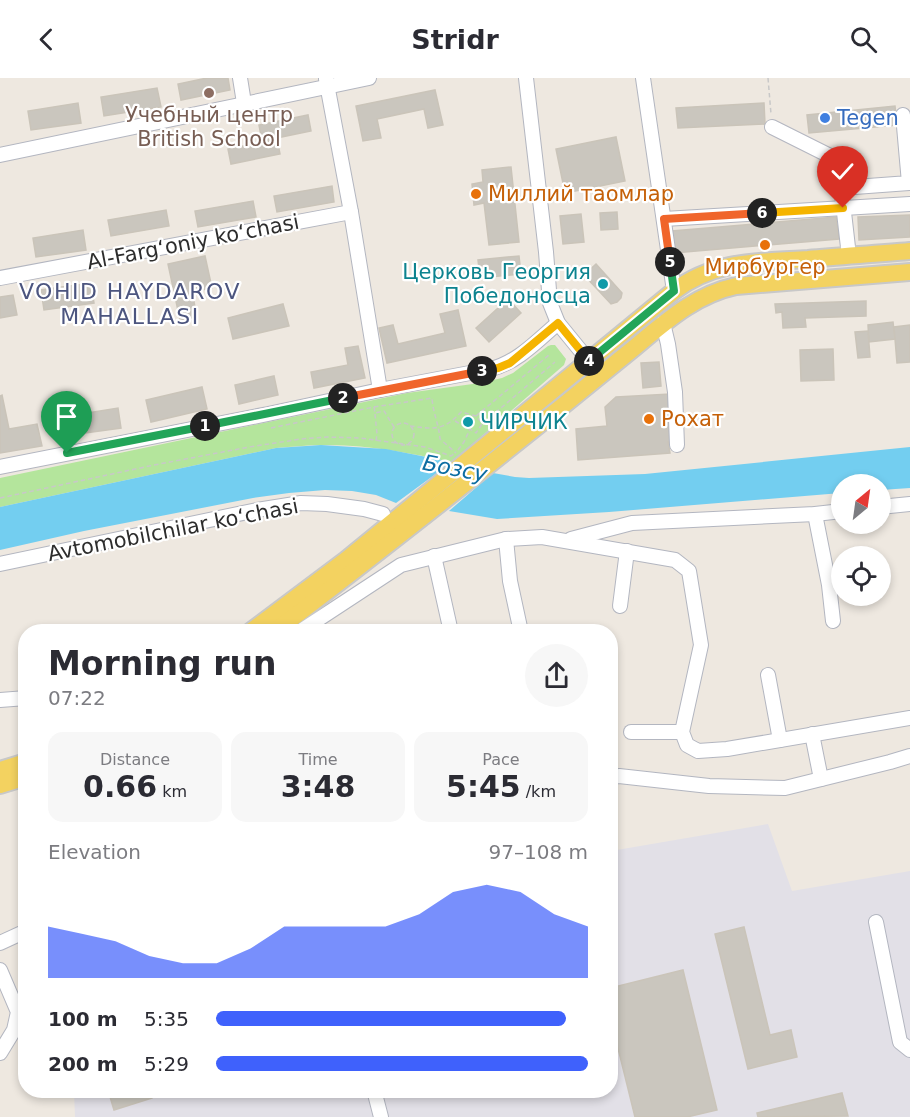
<!DOCTYPE html>
<html lang="en">
<head>
<meta charset="utf-8">
<style>
  body { margin:0; font-family:"DejaVu Sans",sans-serif; background:#f7f7f7; color:#2b2b33; height:100vh; display:flex; flex-direction:column; font-size:22px; white-space:nowrap }
  * { box-sizing:border-box; margin:0 }
  p { font-size:20px; color:#7c7c81 }
  .icon { flex:none; width:33px; height:33px; fill:none; stroke:currentColor; stroke-width:2; stroke-linecap:round; stroke-linejoin:round }
  .map { position:relative; flex:1; overflow:hidden }
  .side { position:absolute; left:18px; top:546px; width:600px; height:474px; display:flex; flex-direction:column; background:#fff; border-radius:24px; box-shadow:0 3px 9px #0003 }
  .side>* { flex:none }
  .needle { width:39px; rotate:29deg }
  .buttons { position:absolute; left:831px; top:396px; display:grid; gap:12px }
  .buttons a { display:grid; place-items:center; width:60px; height:60px; border-radius:50%; background:#fff; box-shadow:0 3px 9px #0003; font-size:30px }
  .pin { position:absolute; display:grid; place-items:center; width:51px; height:51px; color:#fff; margin:-62px -26px; border-radius:50% 50% 50% 0; rotate:-45deg; box-shadow:0 0 6px #0007 }
  .pin .icon { rotate:45deg }
  .km { position:absolute; width:30px; height:30px; margin:-15px; border-radius:50%; background:#222; color:#fff; font-size:16px; line-height:30px; text-align:center }
  .round { display:grid; place-items:center; flex:none; width:63px; height:63px; border-radius:32px; background:#f7f7f7 }
  .summary { display:flex; align-items:center; justify-content:space-between; height:102px; padding:0 30px }
  h1 { font-size:33px; font-weight:800; line-height:45px }
  .metrics { display:grid; grid-template-columns:repeat(3,1fr); gap:9px; height:102px; padding:6px 30px }
  .metrics div { display:grid; align-content:center; border-radius:15px; background:#f7f7f7; text-align:center }
  .metrics b { font-size:30px; font-weight:800 }
  .metrics small { font-size:16px; font-weight:400 }
  .metrics p { font-size:16px }
  .chart { height:168px; padding:12px 30px }
  .chart p { display:flex; justify-content:space-between }
  .chart svg { width:100%; height:108px; margin-top:6px; fill:#3f61fc; opacity:.7 }
  ul { padding:0 30px; list-style:none; font-size:20px }
  li { display:grid; grid-template-columns:96px 72px 1fr; align-items:center; height:45px }
  li i { height:15px; border-radius:8px; background:#3f61fc }
  header { display:flex; justify-content:space-between; align-items:center; height:78px; padding:0 30px; background:#fff; font-size:27px; font-weight:800 }
  .map>svg:first-child { display:block }
  .industrial { fill:#e2e0e7 }
  .green { fill:#b4e59c }
  .water { fill:#73cef0 }
  .building { fill:#cac6be; stroke:#cac4b9; stroke-width:1.5 }
  .lines { fill:none; stroke-linecap:round; stroke-linejoin:round }
  .minor-casing { stroke:#b3b6c0; stroke-width:16 }
  .major-casing { stroke:#c8c8c8; stroke-width:20 }
  .path { stroke:#c8c8c8; stroke-width:1.5; stroke-dasharray:4.5 3; stroke-linecap:butt }
  .minor { stroke:#fff; stroke-width:14 }
  .major { stroke:#f3d260; stroke-width:16 }
  .split-1-casing { stroke:#fff; stroke-width:12 }
  .split-2-casing { stroke:#fff; stroke-width:12 }
  .split-3-casing { stroke:#fff; stroke-width:12 }
  .split-4-casing { stroke:#fff; stroke-width:12 }
  .split-5-casing { stroke:#fff; stroke-width:12 }
  .split-6-casing { stroke:#fff; stroke-width:12 }
  .split-7-casing { stroke:#fff; stroke-width:12 }
  .split-1 { stroke:#22a559; stroke-width:8 }
  .split-2 { stroke:#22a559; stroke-width:8 }
  .split-3 { stroke:#f0652b; stroke-width:8 }
  .split-4 { stroke:#f5b400; stroke-width:8 }
  .split-5 { stroke:#22a559; stroke-width:8 }
  .split-6 { stroke:#f0652b; stroke-width:8 }
  .split-7 { stroke:#f5b400; stroke-width:8 }
  .education-dot { fill:#8d6e63; stroke:#fff; stroke-width:2 }
  .shop-dot { fill:#3f7fe0; stroke:#fff; stroke-width:2 }
  .food-dot { fill:#e8710a; stroke:#fff; stroke-width:2 }
  .culture-dot { fill:#0f9aa8; stroke:#fff; stroke-width:2 }
  .labels { text-anchor:middle; stroke-width:4.5; stroke-linejoin:round; paint-order:stroke }
  .education-label { font-size:21px; fill:#785e54; stroke:#fff }
  .shop-label { font-size:21px; fill:#366cbe; stroke:#fff; text-anchor:start }
  .food-label { font-size:21px; fill:#c56008; stroke:#fff; text-anchor:start }
  .street-label { font-size:21px; fill:#2d2d2d; stroke:#fff }
  .culture-label { font-size:21px; fill:#0d838f; stroke:#fff; text-anchor:end }
  .neighbourhood-label { font-size:22px; letter-spacing:1.5px; fill:#4c557f; stroke:#fff }
  .water-label { font-size:22px; font-style:italic; fill:#0c6da2; stroke:#fff }
</style>
</head>
<body>
<header><svg class="icon" aria-label="back" viewBox="0 0 24 24"><path d="M15 5l-7 7 7 7"/></svg>Stridr<svg class="icon" aria-label="search" viewBox="0 0 24 24"><circle cx="10" cy="10" r="6"/><path d="M15 15l6 6"/></svg></header>
<div class="map">
<svg width="910" height="1039" viewBox="0 0 910 1039">
  <rect width="100%" height="100%" fill="#eee8e0"/>
  <polygon class="industrial" points="768,746 792,813 910,793 910,1039 75,1039 74,1013 610,1012 611,773"/>
  <path class="green" d="M551,267H555L566,281L564,287L452,384C409,375 367,366 322,367C307,367 291,369 276,370L0,429V400L407,315L480,305L502,300L513,295L548,268Z"/>
  <g class="water">
    <polygon points="321,367 386,371 452,384 396,425 376,417 352,413 325,412 289,415 253,420 84,453 0,472 0,429 276,370"/>
    <polygon points="910,369 910,410 881,412 880,406 842,406 841,415 609,434 497,441 449,433 493,395 515,399 529,400 645,396"/>
  </g>
  <g class="building">
    <polygon points="207,0 228,0 230,12 181,22 178,6"/>
    <polygon points="157,10 161,29 104,38 101,19"/>
    <polygon points="435,12 443,47 428,50 424,31 377,41 381,60 363,63 356,28"/>
    <polygon points="78,25 81,45 31,52 28,33"/>
    <polygon points="764,25 765,46 678,50 676,30"/>
    <polygon points="895,28 897,47 809,55 807,37"/>
    <polygon points="308,37 311,53 262,63 259,47"/>
    <polygon points="616,59 625,103 565,115 556,71"/>
    <polygon points="277,61 280,76 231,86 228,71"/>
    <polygon points="511,89 519,164 489,167 484,125 474,127 472,106 483,104 482,92"/>
    <polygon points="332,108 334,124 277,134 274,118"/>
    <polygon points="253,123 256,139 198,149 195,133"/>
    <polygon points="166,132 169,148 111,158 108,142"/>
    <polygon points="617,134 618,151 601,152 600,135"/>
    <polygon points="581,136 584,164 563,166 560,138"/>
    <polygon points="910,137 910,159 859,162 858,139"/>
    <polygon points="836,139 839,161 674,175 672,153"/>
    <polygon points="83,152 86,172 36,179 33,160"/>
    <polygon points="205,178 212,210 192,214 197,239 180,242 168,186"/>
    <polygon points="519,178 521,196 480,200 478,182"/>
    <polygon points="596,186 622,215 621,220 617,224 611,226 584,197"/>
    <polygon points="91,205 94,225 44,232 41,212"/>
    <polygon points="13,217 17,237 0,240 0,219"/>
    <polygon points="508,221 521,235 489,264 476,250"/>
    <polygon points="866,223 866,238 805,240 806,249 783,250 782,234 776,235 775,226"/>
    <polygon points="283,226 289,248 233,261 228,240"/>
    <polygon points="458,232 466,268 387,285 379,250 393,247 398,266 445,255 440,236"/>
    <polygon points="893,244 895,261 869,264 868,247"/>
    <polygon points="910,247 910,284 897,285 894,249"/>
    <polygon points="868,253 870,279 858,280 855,254"/>
    <polygon points="358,268 365,300 314,310 311,294 348,287 345,270"/>
    <polygon points="833,271 834,302 801,303 800,272"/>
    <polygon points="659,284 661,308 643,310 641,285"/>
    <polygon points="274,298 278,317 239,326 235,307"/>
    <polygon points="202,309 207,331 151,344 146,322"/>
    <polygon points="670,316 673,364 668,364 670,375 578,382 576,351 607,348 605,329 616,319"/>
    <polygon points="2,317 9,351 37,346 42,368 0,375 0,318"/>
    <polygon points="118,330 121,350 71,357 68,338"/>
    <polygon points="744,849 770,957 791,952 797,979 748,991 715,856"/>
    <polygon points="683,892 717,1032 687,1039 635,1039 610,938 610,910"/>
    <polygon points="108,1012 150,1012 152,1020 114,1032"/>
    <polygon points="842,1015 848,1038 758,1039 757,1035"/>
  </g>
  <g class="lines">
    <defs>
      <g id="minor">
        <polyline points="240,0 244,25"/>
        <polyline points="526,0 546,174 550,225 558,245 589,283"/>
        <polyline points="643,0 674,213"/>
        <polyline points="326,1 351,134 380,312"/>
        <polyline points="772,49 838,82 849,178"/>
        <polyline points="0,77 369,0"/>
        <polyline points="841,110 909,105 903,37"/>
        <polyline points="664,141 910,126"/>
        <polyline points="0,200 351,134"/>
        <polyline points="663,245 668,266 675,314 677,367"/>
        <path d="M0,389L268,336L380,312L491,291C518,284 537,263 558,245"/>
        <polyline points="880,429 910,426"/>
        <polyline points="815,436 829,507 833,543"/>
        <polyline points="506,461 510,503 521,554"/>
        <polyline points="571,461 632,445 815,436 842,433"/>
        <polyline points="434,478 451,554"/>
        <polyline points="0,486 257,432 301,425 327,426 364,431 383,436"/>
        <polyline points="620,528 627,473"/>
        <polyline points="299,554 401,487 506,461 542,459 675,482 689,493 701,567 682,654 687,667 698,673 727,671 910,640"/>
        <polyline points="768,597 780,662"/>
        <polyline points="0,622 26,620"/>
        <polyline points="631,654 682,654"/>
        <polyline points="812,656 821,701"/>
        <polyline points="610,700 619,698 709,708 785,710 890,684 910,678"/>
        <polyline points="876,844 900,964 910,972"/>
        <polyline points="0,865 26,853"/>
        <polyline points="0,892 18,934 14,952 0,975"/>
        <polyline points="374,1012 381,1039"/>
      </g>
      <g id="major">
        <path d="M250,554L346,482L674,213C715,182 759,184 808,181C842,178 876,176 910,173"/>
        <path d="M274,554C373,479 469,403 565,326C586,309 608,291 629,274C662,247 693,217 736,208L910,194"/>
        <polyline points="0,692 26,684"/>
        <polyline points="0,707 26,699"/>
      </g>
    </defs>
    <use href="#minor" class="minor-casing"/>
    <use href="#major" class="major-casing"/>
    <g class="path">
      <polyline points="768,0 771,36"/>
      <path d="M374,329L432,320C433,335 439,347 440,361L456,375"/>
      <polyline points="375,336 377,356 376,363"/>
      <polyline points="476,338 549,277"/>
      <polyline points="455,343 469,351"/>
      <circle cx="403" cy="356" r="11"/>
      <path d="M410,348C434,351 444,353 461,334L476,338L482,345"/>
      <polyline points="271,350 374,329 375,335 384,333 394,349"/>
      <polyline points="458,372 464,364 470,351 476,355 482,346 555,284"/>
      <polyline points="0,420 154,387 249,369 301,361 327,359 360,360 425,369 451,378 455,375"/>
    </g>
    <use href="#minor" class="minor"/>
    <use href="#major" class="major"/>
  </g>
  <g class="lines">
    <defs>
      <polyline id="split-1" points="67,375 205,348"/>
      <polyline id="split-2" points="205,348 343,320"/>
      <polyline id="split-3" points="343,320 482,293"/>
      <polyline id="split-4" points="482,293 498,290 510,285 558,245 589,283"/>
      <polyline id="split-5" points="589,283 674,213 670,184"/>
      <polyline id="split-6" points="670,184 664,141 762,135"/>
      <polyline id="split-7" points="762,135 843,130"/>
    </defs>
    <use href="#split-1" class="split-1-casing"/>
    <use href="#split-2" class="split-2-casing"/>
    <use href="#split-3" class="split-3-casing"/>
    <use href="#split-4" class="split-4-casing"/>
    <use href="#split-5" class="split-5-casing"/>
    <use href="#split-6" class="split-6-casing"/>
    <use href="#split-7" class="split-7-casing"/>
    <use href="#split-1" class="split-1"/>
    <use href="#split-2" class="split-2"/>
    <use href="#split-3" class="split-3"/>
    <use href="#split-4" class="split-4"/>
    <use href="#split-5" class="split-5"/>
    <use href="#split-6" class="split-6"/>
    <use href="#split-7" class="split-7"/>
  </g>
  <circle class="education-dot" cx="209" cy="15" r="6"/>
  <circle class="shop-dot" cx="825" cy="40" r="6"/>
  <g class="food-dot">
    <circle cx="476" cy="116" r="6"/>
    <circle cx="765" cy="167" r="6"/>
    <circle cx="649" cy="341" r="6"/>
  </g>
  <g class="culture-dot">
    <circle cx="603" cy="206" r="6"/>
    <circle cx="468" cy="344" r="6"/>
  </g>
  <g class="labels">
    <g class="education-label">
      <text x="209" y="44">Учебный центр<tspan x="209" dy="24">British School</tspan></text>
    </g>
    <g class="shop-label">
      <text x="837" y="47">Tegen</text>
    </g>
    <g class="food-label">
      <text x="488" y="123">Миллий таомлар</text>
      <text x="765" y="196" text-anchor="middle">Мирбургер</text>
      <text x="661" y="348">Рохат</text>
    </g>
    <g class="street-label">
      <text transform="translate(193 164) rotate(-11)" y="7">Al-Farg‘oniy ko‘chasi</text>
      <text transform="translate(173 452) rotate(-11)" y="7">Avtomobilchilar ko‘chasi</text>
    </g>
    <g class="culture-label">
      <text x="591" y="201">Церковь Георгия<tspan x="591" dy="24">Победоносца</tspan></text>
      <text x="480" y="351" text-anchor="start">ЧИРЧИК</text>
    </g>
    <g class="neighbourhood-label">
      <text x="130" y="221">VOHID HAYDAROV<tspan x="130" dy="25">MAHALLASI</tspan></text>
    </g>
    <g class="water-label">
      <text transform="translate(455 390) rotate(11)" y="8">Бозсу</text>
    </g>
  </g>
</svg>
<div class="buttons">
<a><svg class="needle" viewBox="-14 -14 28 28"><path d="M0-13l5 13h-10z" fill="#e53935"/><path d="M0 13l5-13h-10z" fill="#7c7c81"/></svg></a>
<a><svg class="icon" aria-label="locate" viewBox="0 0 24 24"><circle cx="12" cy="12" r="6"/><path d="M12 2v4M12 18v4M2 12h4M18 12h4"/></svg></a>
</div>
<div class="pin" style="left:67px;top:375px;background:#1e9e55"><svg class="icon" aria-label="arrive" viewBox="0 0 24 24"><path d="M6 21V4h12l-3 4 3 4H6"/></svg></div>
<div class="pin" style="left:843px;top:130px;background:#d93025"><svg class="icon" aria-label="check" viewBox="0 0 24 24"><path d="M5 12l5 5 9-10"/></svg></div>
<b class="km" style="left:205px;top:348px">1</b>
<b class="km" style="left:343px;top:320px">2</b>
<b class="km" style="left:482px;top:293px">3</b>
<b class="km" style="left:589px;top:283px">4</b>
<b class="km" style="left:670px;top:184px">5</b>
<b class="km" style="left:762px;top:135px">6</b>
<section class="side">
<div class="summary"><div><h1>Morning run</h1><p>07:22</p></div><a class="round"><svg class="icon" aria-label="share" viewBox="0 0 24 24"><path d="M12 15V3M7 8l5-5 5 5M5 13v7h14v-7"/></svg></a></div>
<div class="metrics">
<div><p>Distance</p><b>0.66<small> km</small></b></div>
<div><p>Time</p><b>3:48</b></div>
<div><p>Pace</p><b>5:45<small> /km</small></b></div>
</div>
<div class="chart"><p><span>Elevation</span>97–108 m</p>
<svg viewBox="0 0 160 44" preserveAspectRatio="none"><path d="M0 44V23L10 26L20 29L30 35L40 38L50 38L60 32L70 23L80 23L90 23L100 23L110 18L120 9L130 6L140 9L150 18L160 23V44z"/></svg>
</div>
<ul>
<li><b>100 m</b>5:35<i style="width:94%"></i></li>
<li><b>200 m</b>5:29<i style="width:100%"></i></li>
</ul>
</section>
</div>
</body>
</html>
